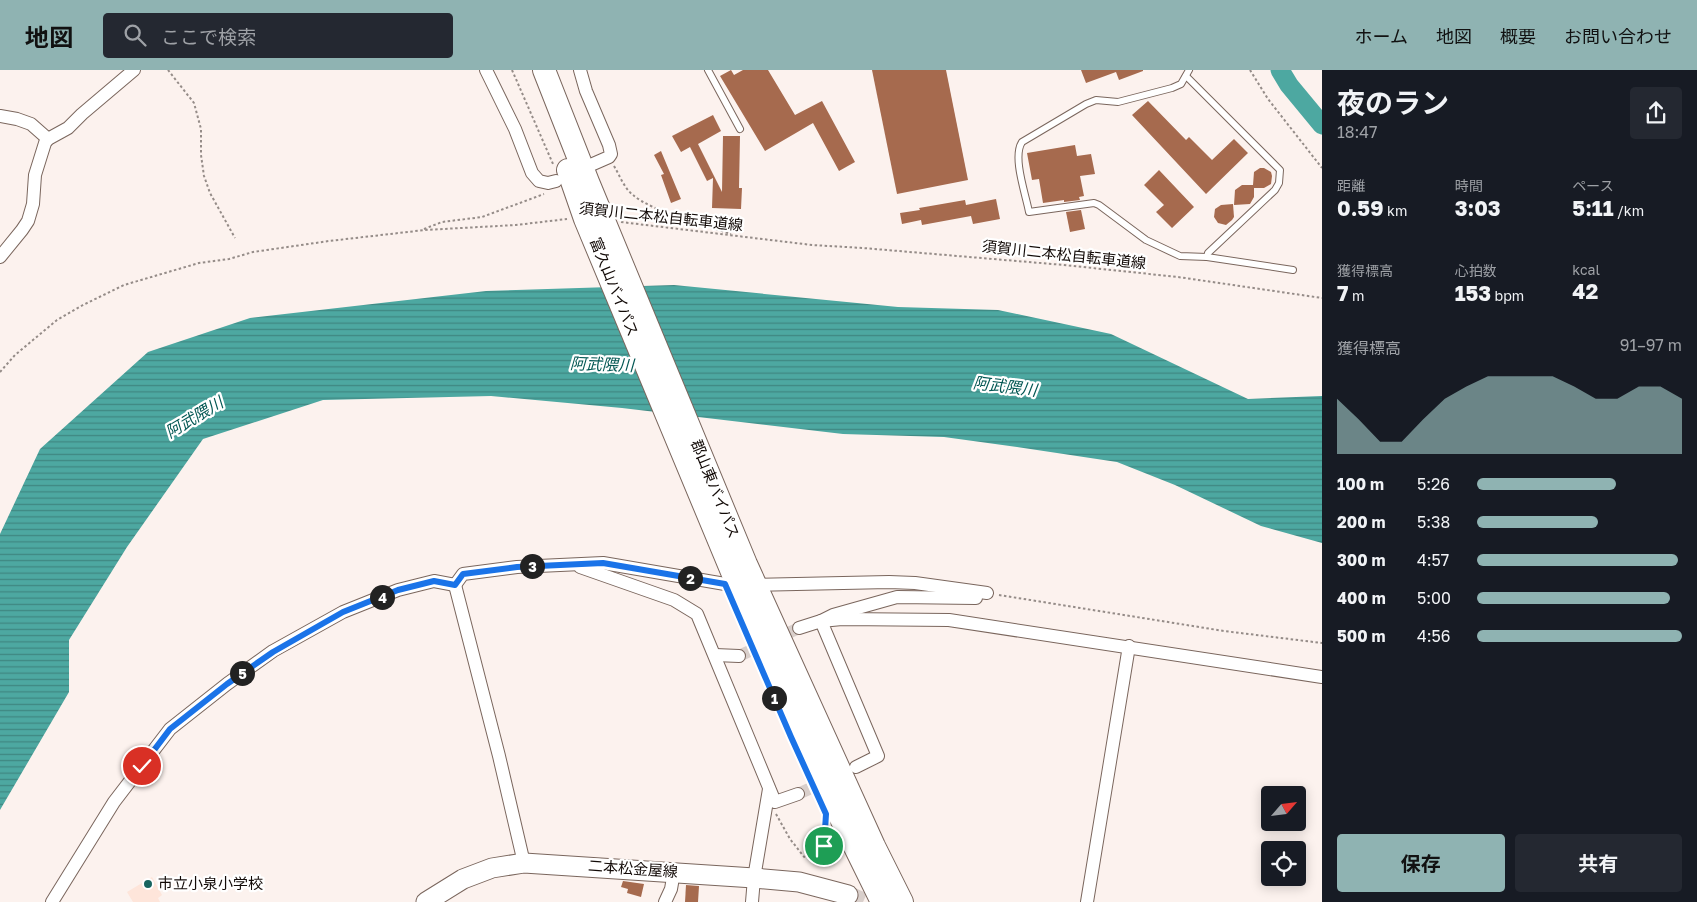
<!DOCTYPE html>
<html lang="ja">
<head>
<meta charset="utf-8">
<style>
  body { margin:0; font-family:"Golos Text","Noto Sans JP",sans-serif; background:#242831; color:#f1f3f6; height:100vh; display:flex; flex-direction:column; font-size:19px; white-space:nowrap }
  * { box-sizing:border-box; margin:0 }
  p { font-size:16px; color:#9ea1a6 }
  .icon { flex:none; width:28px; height:28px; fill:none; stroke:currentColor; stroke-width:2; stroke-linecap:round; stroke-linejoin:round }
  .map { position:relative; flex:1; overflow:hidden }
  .drawer { display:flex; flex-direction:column; background:#171b24; width:375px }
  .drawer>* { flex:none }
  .needle { width:32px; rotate:62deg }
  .fabs { position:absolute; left:1261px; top:716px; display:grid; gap:10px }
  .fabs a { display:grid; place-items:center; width:45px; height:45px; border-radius:5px; background:#171b24; box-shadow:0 2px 12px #0003; font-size:25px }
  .pin { position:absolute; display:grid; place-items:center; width:42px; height:42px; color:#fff; margin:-21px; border:2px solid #fff; border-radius:50%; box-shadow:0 1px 5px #0007 }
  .km { position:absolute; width:25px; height:25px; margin:-12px; border-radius:50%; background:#222; color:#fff; font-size:14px; line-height:25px; text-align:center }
  .round { display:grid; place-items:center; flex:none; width:52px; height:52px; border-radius:5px; background:#242831 }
  .head { display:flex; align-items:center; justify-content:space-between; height:85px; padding:0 15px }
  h1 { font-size:28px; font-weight:700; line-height:38px }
  .figures { display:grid; grid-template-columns:repeat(3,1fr); gap:8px; height:85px; padding:5px 15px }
  .figures div { display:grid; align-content:center }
  .figures b { font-size:21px; font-weight:700 }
  .figures small { font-size:14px; font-weight:400 }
  .figures p { font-size:14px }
  .chart { height:140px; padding:10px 15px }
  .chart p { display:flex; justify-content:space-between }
  .chart svg { width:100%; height:90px; margin-top:5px; fill:#8fb3b2; opacity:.7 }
  .cta { display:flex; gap:10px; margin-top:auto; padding:10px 15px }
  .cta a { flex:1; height:58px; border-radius:5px; background:#8fb3b2; color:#111; font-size:20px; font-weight:700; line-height:58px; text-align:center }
  .cta a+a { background:#242831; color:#f1f3f6 }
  ul { padding:0 15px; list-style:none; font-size:16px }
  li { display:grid; grid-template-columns:80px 60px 1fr; align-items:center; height:38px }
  li i { height:12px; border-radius:6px; background:#8fb3b2 }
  header { display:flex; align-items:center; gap:30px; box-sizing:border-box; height:70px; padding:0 25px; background:#8fb3b2; color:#111 }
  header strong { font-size:24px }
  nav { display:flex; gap:28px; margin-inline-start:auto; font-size:18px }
  .search { width:350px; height:45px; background:#242831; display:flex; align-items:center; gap:12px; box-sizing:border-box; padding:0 18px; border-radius:5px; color:#9ea1a6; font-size:19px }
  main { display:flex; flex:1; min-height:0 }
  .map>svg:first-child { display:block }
  .built { fill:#fee5da }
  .water { fill:url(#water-rules) }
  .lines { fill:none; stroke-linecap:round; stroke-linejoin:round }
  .river { stroke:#4da8a1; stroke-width:19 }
  .building { fill:#a66a4e }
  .street-tunnel { stroke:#d9cfcb; stroke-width:12; stroke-dasharray:12 6; stroke-linecap:butt }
  .primary-tunnel { stroke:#d9cfcb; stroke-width:19; stroke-dasharray:19 9; stroke-linecap:butt }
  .lane-casing { stroke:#7a665d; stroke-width:8 }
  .street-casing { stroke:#7a665d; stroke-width:14 }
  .primary-casing { stroke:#7a665d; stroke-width:21 }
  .highway-casing { stroke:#7a665d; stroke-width:24 }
  .path { stroke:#958c88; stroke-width:2; stroke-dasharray:2.5 2.5; stroke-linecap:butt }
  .lane { stroke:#fff; stroke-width:6 }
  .street { stroke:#fff; stroke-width:12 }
  .primary { stroke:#fff; stroke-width:19 }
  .highway { stroke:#fff; stroke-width:22 }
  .route-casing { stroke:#fff; stroke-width:10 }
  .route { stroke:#1a73e8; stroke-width:6 }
  .poi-dot { fill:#186560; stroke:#fff; stroke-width:2 }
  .labels { text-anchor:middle; stroke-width:4.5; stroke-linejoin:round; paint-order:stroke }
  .street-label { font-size:15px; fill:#120a07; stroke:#fff }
  .poi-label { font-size:15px; fill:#120a07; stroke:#fff; text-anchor:start }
  .water-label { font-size:16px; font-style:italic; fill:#035753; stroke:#fff }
</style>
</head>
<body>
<header>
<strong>地図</strong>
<div class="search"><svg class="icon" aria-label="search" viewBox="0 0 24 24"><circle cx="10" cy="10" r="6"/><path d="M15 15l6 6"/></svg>ここで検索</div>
<nav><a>ホーム</a><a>地図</a><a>概要</a><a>お問い合わせ</a></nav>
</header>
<main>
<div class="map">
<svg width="1322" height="832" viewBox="0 0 1322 832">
  <defs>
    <pattern id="water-rules" width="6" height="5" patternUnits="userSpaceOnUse" patternTransform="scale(1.25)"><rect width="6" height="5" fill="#4da8a1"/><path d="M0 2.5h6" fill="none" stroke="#3f8781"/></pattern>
  </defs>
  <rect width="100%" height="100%" fill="#fcf2ee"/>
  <polygon class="built" points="152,807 162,825 158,828 160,832 133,832 127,822"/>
  <polygon class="water" points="674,215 898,237 998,240 1111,264 1248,329 1322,326 1322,473 1261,456 1175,415 1117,392 1017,377 944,367 843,364 622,338 491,326 323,330 203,369 127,477 69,570 69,622 0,740 0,464 40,379 148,282 250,248 486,221"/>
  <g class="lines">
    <polyline class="river" points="1280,0 1289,15 1322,55"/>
  </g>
  <g class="building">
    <polygon points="731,0 734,5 743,0 768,0 795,45 822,31 855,92 839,101 813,53 765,81 720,6"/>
    <polygon points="872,0 946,0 968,110 897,124"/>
    <polygon points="1081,0 1143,0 1143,1 1119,10 1116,2 1086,13"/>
    <polygon points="1148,31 1186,70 1189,67 1212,90 1234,69 1248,83 1206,124 1132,45"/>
    <polygon points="713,45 721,61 698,74 722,122 723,66 740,66 739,118 742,118 741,139 712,138 713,108 707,111 690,77 681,82 672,66"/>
    <polygon points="1075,75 1077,86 1091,84 1095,104 1080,106 1084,126 1079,127 1080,130 1064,132 1064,130 1043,133 1039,109 1032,110 1027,83"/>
    <polygon points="661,81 681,129 671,133 661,105 664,104 654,85"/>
    <polygon points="1260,98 1264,98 1271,102 1272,106 1271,114 1264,118 1254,118 1254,127 1250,134 1234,135 1235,120 1242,115 1253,115 1254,102"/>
    <polygon points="1159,100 1194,137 1172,158 1156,142 1164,135 1144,115"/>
    <polygon points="996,129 1000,149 973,154 971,146 922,155 921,150 902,154 900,143 920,140 919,138 965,130 966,135"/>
    <polygon points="1233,134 1234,147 1232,150 1226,155 1218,153 1214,147 1215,139 1221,135"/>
    <polygon points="1081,140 1085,159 1070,162 1066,142"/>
    <polygon points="623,811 644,814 641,827 627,823 628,819 621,817"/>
    <polygon points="686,815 699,816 698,832 685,832"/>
  </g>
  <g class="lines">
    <g class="street-tunnel">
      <polyline points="739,586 799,558"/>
      <polyline points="798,724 827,711"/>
    </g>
    <polyline class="primary-tunnel" points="848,825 863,832"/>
    <defs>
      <g id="lane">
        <polyline points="708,0 740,59"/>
        <path d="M1189,0L1181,14L1172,18L1118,32L1096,30L1086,34L1022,72C1012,87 1026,125 1029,142L1094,133L1099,135L1146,170L1180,186L1207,187L1293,200"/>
        <polyline points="1186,6 1280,100 1279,113 1275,120 1208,183 1207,187"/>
      </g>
      <g id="street">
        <polyline points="486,0 515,59 532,103 539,111 548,113 556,111"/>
        <polyline points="580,0 586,21 609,75 611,84 609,87 593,94"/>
        <polyline points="0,46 17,49 31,54 48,69"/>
        <polyline points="0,187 22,160 28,151 33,134 35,105 45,73 48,69 68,58 82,44 134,0"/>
        <polyline points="580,497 674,530 697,544 775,732 798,724"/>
        <polyline points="455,515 499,686 524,793"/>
        <polyline points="755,515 889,512 915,513 987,523"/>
        <polyline points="799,558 821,551 833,545 897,527 976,528"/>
        <polyline points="715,585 739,586"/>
        <polyline points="856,697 878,686 821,551 842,549 949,550 1322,607"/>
        <polyline points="52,832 114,732 170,659 227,614 273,581 343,542 398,520 434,511 455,515 463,504 517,497 603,493 725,514 737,515"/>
        <polyline points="665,832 671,819 674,802"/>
        <polyline points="752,832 754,808 769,719"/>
        <polyline points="1087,832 1129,576"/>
      </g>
      <polyline id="primary" points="426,832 463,809 492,798 524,793 754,808 799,812 848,825"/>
      <g id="highway">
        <polyline points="544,0 588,112 746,494 874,776 902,832"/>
        <polyline points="568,100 585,149 777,610 819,704 882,832"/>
      </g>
    </defs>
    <use href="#lane" class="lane-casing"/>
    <use href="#street" class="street-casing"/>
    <use href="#primary" class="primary-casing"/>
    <use href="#highway" class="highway-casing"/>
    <g class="path">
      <polyline points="168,0 194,33 201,59 201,85 204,106 210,123 235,168"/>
      <polyline points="512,0 553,94"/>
      <polyline points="1250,0 1268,29 1322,98"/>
      <path d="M614,96C620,106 624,118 633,125C653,142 705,155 731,164"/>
      <polyline points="621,152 812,175 863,178 1064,195 1178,207 1322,228"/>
      <polyline points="424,159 442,152 482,147 544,124"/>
      <polyline points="0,302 15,285 57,250 83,235 124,215 199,193 229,189 253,182 329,171 425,160 516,155 567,149"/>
      <polyline points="999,525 1224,561 1322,573"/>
      <polyline points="776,744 790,769 805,788 824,776 825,756"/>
    </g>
    <use href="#lane" class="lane"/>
    <use href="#street" class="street"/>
    <use href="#primary" class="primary"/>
    <use href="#highway" class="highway"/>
  </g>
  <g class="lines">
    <defs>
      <polyline id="route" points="142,696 170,659 227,614 273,582 343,542 398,520 434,511 455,515 463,504 517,497 603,493 725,514 791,667 826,744 824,776"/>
    </defs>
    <use href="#route" class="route-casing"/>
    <use href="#route" class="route"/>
  </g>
  <circle class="poi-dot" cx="148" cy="814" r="5"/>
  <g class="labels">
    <g class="street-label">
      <text transform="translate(661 147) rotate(6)" y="5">須賀川二本松自転車道線</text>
      <text transform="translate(1064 185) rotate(6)" y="5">須賀川二本松自転車道線</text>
      <text transform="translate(614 217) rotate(68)" y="5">富久山バイパス</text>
      <text transform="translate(715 419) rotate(68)" y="5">郡山東バイパス</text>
      <text transform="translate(633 799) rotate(4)" y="5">二本松金屋線</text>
    </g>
    <g class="poi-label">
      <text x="158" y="819">市立小泉小学校</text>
    </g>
    <g class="water-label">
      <text transform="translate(602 294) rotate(2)" y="6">阿武隈川</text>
      <text transform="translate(1005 316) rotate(7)" y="6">阿武隈川</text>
      <text transform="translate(194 347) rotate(-31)" y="6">阿武隈川</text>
    </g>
  </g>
</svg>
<div class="fabs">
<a><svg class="needle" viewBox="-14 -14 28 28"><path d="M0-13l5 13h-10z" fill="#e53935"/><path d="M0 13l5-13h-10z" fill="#9ea1a6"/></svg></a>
<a><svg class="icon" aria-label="locate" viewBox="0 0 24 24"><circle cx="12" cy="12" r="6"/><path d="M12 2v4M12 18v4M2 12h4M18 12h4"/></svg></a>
</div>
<div class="pin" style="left:824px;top:776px;background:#1e9e55"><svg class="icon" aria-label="arrive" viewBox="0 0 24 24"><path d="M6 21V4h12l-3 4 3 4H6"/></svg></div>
<div class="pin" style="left:142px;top:696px;background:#d93025"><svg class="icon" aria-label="check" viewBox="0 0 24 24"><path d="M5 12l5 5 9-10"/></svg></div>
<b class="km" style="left:774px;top:628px">1</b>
<b class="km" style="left:690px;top:508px">2</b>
<b class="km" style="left:532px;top:496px">3</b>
<b class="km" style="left:382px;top:527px">4</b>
<b class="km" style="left:242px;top:603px">5</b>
</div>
<section class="drawer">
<div class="head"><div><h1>夜のラン</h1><p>18:47</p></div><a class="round"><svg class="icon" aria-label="share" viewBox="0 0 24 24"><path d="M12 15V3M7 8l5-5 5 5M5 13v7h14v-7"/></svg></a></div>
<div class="figures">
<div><p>距離</p><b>0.59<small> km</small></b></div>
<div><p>時間</p><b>3:03</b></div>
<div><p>ペース</p><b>5:11<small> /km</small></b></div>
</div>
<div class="figures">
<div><p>獲得標高</p><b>7<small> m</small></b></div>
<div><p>心拍数</p><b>153<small> bpm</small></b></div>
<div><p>kcal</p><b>42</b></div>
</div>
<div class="chart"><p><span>獲得標高</span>91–97 m</p>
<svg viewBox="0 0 160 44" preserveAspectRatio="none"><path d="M0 44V17L10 27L20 38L30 38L40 27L50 17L60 11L70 6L80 6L90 6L100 6L110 11L120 17L130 17L140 11L150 11L160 17V44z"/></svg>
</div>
<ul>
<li><b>100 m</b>5:26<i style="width:68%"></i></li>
<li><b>200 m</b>5:38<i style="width:59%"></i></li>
<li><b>300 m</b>4:57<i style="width:98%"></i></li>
<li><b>400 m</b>5:00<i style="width:94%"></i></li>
<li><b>500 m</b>4:56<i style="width:100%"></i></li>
</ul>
<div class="cta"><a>保存</a><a>共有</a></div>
</section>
</main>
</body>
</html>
